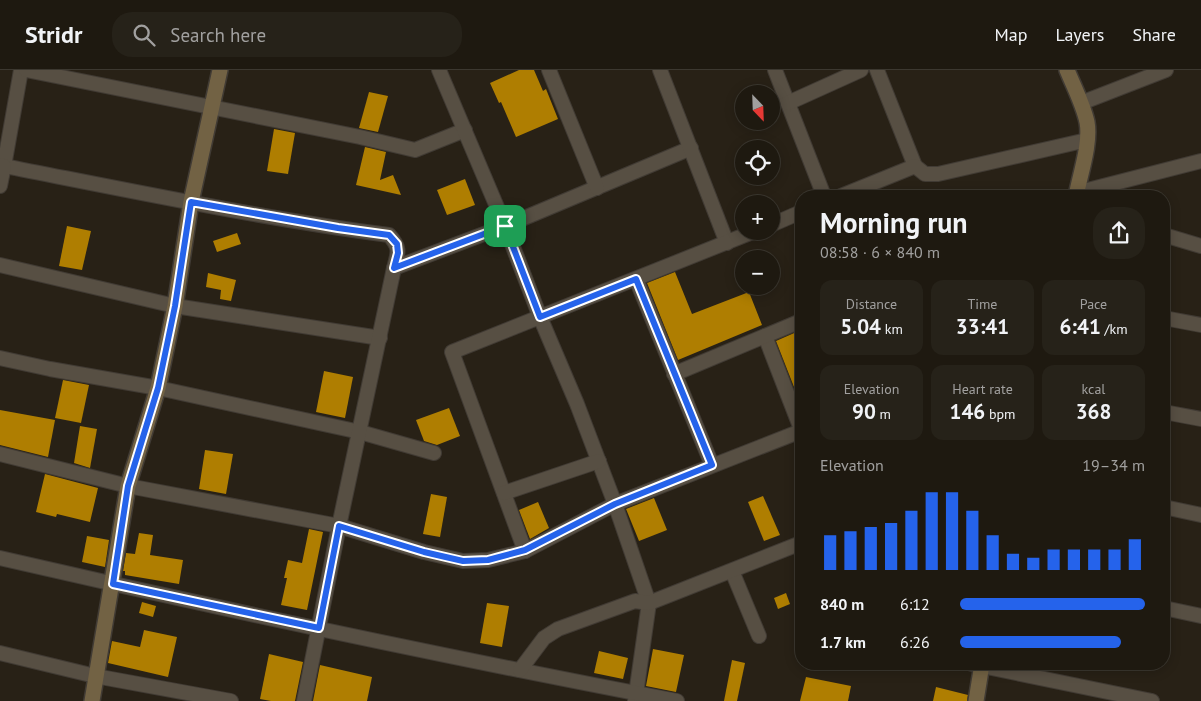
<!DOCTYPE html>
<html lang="en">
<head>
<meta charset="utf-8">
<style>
  body { margin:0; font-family:"PT Sans",sans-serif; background:#262219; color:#f1f3f6; height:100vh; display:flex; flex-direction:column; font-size:19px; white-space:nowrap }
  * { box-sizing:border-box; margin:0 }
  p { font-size:16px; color:#a1a09f }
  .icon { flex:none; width:28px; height:28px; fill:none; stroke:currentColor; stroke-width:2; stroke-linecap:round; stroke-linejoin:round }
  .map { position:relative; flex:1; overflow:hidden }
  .drawer { position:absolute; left:795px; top:120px; width:375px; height:480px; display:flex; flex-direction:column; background:#1e1910; border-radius:20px; box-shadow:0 2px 12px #0003,0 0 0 1px #3c3830 }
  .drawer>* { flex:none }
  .needle { width:32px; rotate:157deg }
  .controls { position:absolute; left:735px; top:15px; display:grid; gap:10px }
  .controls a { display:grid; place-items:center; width:45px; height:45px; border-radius:50%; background:#1e1910; box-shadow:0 2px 12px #0003,0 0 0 1px #3c3830; font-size:25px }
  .pin { position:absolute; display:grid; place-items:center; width:42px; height:42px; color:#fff; margin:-21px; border-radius:10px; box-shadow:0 2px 8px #0006 }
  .round { display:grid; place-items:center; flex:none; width:52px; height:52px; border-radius:20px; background:#262219 }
  .overview { display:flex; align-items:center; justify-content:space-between; height:85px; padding:0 25px }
  h1 { font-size:28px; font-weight:600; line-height:38px }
  .metrics { display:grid; grid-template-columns:repeat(3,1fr); gap:8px; height:85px; padding:5px 25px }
  .metrics div { display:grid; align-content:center; border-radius:12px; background:#262219; text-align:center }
  .metrics b { font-size:21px; font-weight:600 }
  .metrics small { font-size:14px; font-weight:400 }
  .metrics p { font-size:14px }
  .chart { height:140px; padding:10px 25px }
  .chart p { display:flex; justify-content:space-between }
  .chart svg { width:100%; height:90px; margin-top:5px; stroke:#2563eb; stroke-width:6 }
  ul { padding:0 25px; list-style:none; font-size:16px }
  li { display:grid; grid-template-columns:80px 60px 1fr; align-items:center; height:38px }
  li i { height:12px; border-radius:6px; background:#2563eb }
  header { display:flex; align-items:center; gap:30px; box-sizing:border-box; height:70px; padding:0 25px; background:#1e1910; border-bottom:1px solid #3c3830 }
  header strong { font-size:24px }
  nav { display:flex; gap:28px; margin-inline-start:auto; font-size:18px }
  .search { width:350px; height:45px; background:#262219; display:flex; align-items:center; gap:12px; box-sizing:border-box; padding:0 18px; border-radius:20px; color:#a1a09f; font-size:19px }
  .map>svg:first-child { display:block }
  .building { fill:#af7e01 }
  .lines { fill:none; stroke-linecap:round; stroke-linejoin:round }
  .street-casing { stroke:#413b34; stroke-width:16 }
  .secondary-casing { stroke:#413b34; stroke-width:18 }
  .street { stroke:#574f43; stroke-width:14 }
  .secondary { stroke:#726244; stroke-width:15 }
  .route-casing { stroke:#fff; stroke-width:10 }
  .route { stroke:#2563eb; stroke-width:6 }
</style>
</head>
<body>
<header>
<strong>Stridr</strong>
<div class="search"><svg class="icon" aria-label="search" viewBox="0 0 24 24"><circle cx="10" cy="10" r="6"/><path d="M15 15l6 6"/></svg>Search here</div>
<nav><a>Map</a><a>Layers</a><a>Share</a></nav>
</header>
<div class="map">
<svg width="1201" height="631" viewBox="0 0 1201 631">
  <rect width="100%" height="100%" fill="#282116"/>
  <g class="building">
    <polygon points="519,0 534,0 543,21 546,19 558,49 516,67 501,32 499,33 490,13"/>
    <polygon points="369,22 388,26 378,62 359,58"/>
    <polygon points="274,59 295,63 288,104 267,101"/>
    <polygon points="365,77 386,82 380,110 393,105 401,125 356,115"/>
    <polygon points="465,109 475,135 447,145 437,120"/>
    <polygon points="67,156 91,161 82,200 59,196"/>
    <polygon points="237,163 241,174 217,182 213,171"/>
    <polygon points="675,202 692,244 749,222 762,255 678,290 647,213"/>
    <polygon points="208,203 236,210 231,231 220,229 221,220 206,217"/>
    <polygon points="801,260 801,335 776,271"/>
    <polygon points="324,301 353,307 345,348 316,342"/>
    <polygon points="63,310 89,315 81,353 55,348"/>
    <polygon points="449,338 460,366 437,375 424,371 416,350"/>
    <polygon points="0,340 55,350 48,387 0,375"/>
    <polygon points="80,356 97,359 90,398 74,393"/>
    <polygon points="205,380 233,384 226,424 199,419"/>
    <polygon points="45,404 98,418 90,452 57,444 56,447 36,442"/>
    <polygon points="431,424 447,427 440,467 423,464"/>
    <polygon points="763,426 780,465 764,471 748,432"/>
    <polygon points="654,428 667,460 639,471 626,439"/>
    <polygon points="538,432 549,458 530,469 519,440"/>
    <polygon points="309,459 323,462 307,540 281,535 287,508 284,508 288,490 302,493"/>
    <polygon points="139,463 153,465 150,485 183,490 179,514 125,505 125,501 123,501 126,483 135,484"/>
    <polygon points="87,466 109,470 105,497 82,492"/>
    <polygon points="786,523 790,534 778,539 774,528"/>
    <polygon points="142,532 156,536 153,547 139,543"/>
    <polygon points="487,533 509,536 502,577 480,573"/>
    <polygon points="144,560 177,567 168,607 108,593 112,571 140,577"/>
    <polygon points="653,579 684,585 676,622 646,616"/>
    <polygon points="599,581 628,588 623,609 594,603"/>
    <polygon points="269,584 303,592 295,631 271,631 260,629"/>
    <polygon points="732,590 745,593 737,631 724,631"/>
    <polygon points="320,595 372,607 367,631 313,631"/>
    <polygon points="806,607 851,616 848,631 800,631"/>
    <polygon points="936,617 968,625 967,631 933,631"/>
  </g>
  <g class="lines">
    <defs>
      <g id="street">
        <path d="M21,0L4,96C132,121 260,148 389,165C401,178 398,183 394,198L505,156L691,78"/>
        <polyline points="26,0 360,67 415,80 465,60"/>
        <polyline points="439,0 505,156 540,247 577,334 615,434 649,533 635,631"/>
        <polyline points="549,0 597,118"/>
        <polyline points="660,0 727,173"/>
        <polyline points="775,0 824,126"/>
        <polyline points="877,0 915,96"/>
        <polyline points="788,33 861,0"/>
        <polyline points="1081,33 1166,0"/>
        <polyline points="0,95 4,96 0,116"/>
        <polyline points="1076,123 1201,91"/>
        <polyline points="841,126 915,96 925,104 938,104 1087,70"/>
        <polyline points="771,155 801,142"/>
        <polyline points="755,161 452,282 525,481 615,434 801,361"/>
        <polyline points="1164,165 1201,176"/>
        <polyline points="0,195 175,236 380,268"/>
        <polyline points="636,209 712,395"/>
        <polyline points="1164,248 1201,255"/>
        <polyline points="765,266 801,359"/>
        <polyline points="0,288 50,299 158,318 360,362 434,383"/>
        <polyline points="674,304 801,251"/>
        <polyline points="1164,342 1201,349"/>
        <polyline points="0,384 128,416 339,456 424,482 463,491 488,490 525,481"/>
        <polyline points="504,423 599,391"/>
        <polyline points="1164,437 1201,445"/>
        <path d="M0,488C225,540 451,588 677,631"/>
        <polyline points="732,501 759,566"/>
        <polyline points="1164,538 1201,546"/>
        <polyline points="0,583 95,606 231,631"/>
        <polyline points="972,594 1152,631"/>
        <polyline points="520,600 544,568 558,559 635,531 649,533 801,473"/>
        <polyline points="304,631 339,456 394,198"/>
      </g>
      <g id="secondary">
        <path d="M1067,0C1074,17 1083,34 1087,52C1091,73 1080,105 1076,126"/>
        <polyline points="92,631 128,416 158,318 175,236 191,132 220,0"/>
        <polyline points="976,631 982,594"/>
      </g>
    </defs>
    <use href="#street" class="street-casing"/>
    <use href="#secondary" class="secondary-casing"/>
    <use href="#street" class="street"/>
    <use href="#secondary" class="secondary"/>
  </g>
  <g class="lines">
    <defs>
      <polygon id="route" points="191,132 338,158 389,165 397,174 398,183 394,198 505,156 540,247 636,209 712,395 615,434 525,480 488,490 463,491 424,482 339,456 319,558 113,514 128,416 158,318 175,236"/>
    </defs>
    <use href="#route" class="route-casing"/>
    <use href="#route" class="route"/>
  </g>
</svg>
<div class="controls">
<a><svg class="needle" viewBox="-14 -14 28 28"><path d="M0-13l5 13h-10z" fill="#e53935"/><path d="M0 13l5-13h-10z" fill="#a1a09f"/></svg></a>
<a><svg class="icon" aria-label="locate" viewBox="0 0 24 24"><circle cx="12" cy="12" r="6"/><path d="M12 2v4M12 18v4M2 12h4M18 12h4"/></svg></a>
<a>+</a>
<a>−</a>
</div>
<div class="pin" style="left:505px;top:156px;background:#1e9e55"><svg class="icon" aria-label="arrive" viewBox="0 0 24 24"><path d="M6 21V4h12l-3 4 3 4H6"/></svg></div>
<section class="drawer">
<div class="overview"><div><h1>Morning run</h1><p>08:58 · 6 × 840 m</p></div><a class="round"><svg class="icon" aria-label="share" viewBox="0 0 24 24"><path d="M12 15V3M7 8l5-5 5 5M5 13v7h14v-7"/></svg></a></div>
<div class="metrics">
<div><p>Distance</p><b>5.04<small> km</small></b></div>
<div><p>Time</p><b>33:41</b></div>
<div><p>Pace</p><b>6:41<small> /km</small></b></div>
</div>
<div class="metrics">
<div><p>Elevation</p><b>90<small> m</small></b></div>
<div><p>Heart rate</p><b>146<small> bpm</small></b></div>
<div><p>kcal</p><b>368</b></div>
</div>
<div class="chart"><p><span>Elevation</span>19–34 m</p>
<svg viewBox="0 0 160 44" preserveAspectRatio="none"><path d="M5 44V27M15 44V25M25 44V23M35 44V21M45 44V15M55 44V6M65 44V6M75 44V15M85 44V27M95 44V36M105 44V38M115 44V34M125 44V34M135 44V34M145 44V34M155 44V29"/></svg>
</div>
<ul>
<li><b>840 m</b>6:12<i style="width:100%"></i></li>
<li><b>1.7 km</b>6:26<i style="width:87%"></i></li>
</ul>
</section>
</div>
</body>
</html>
